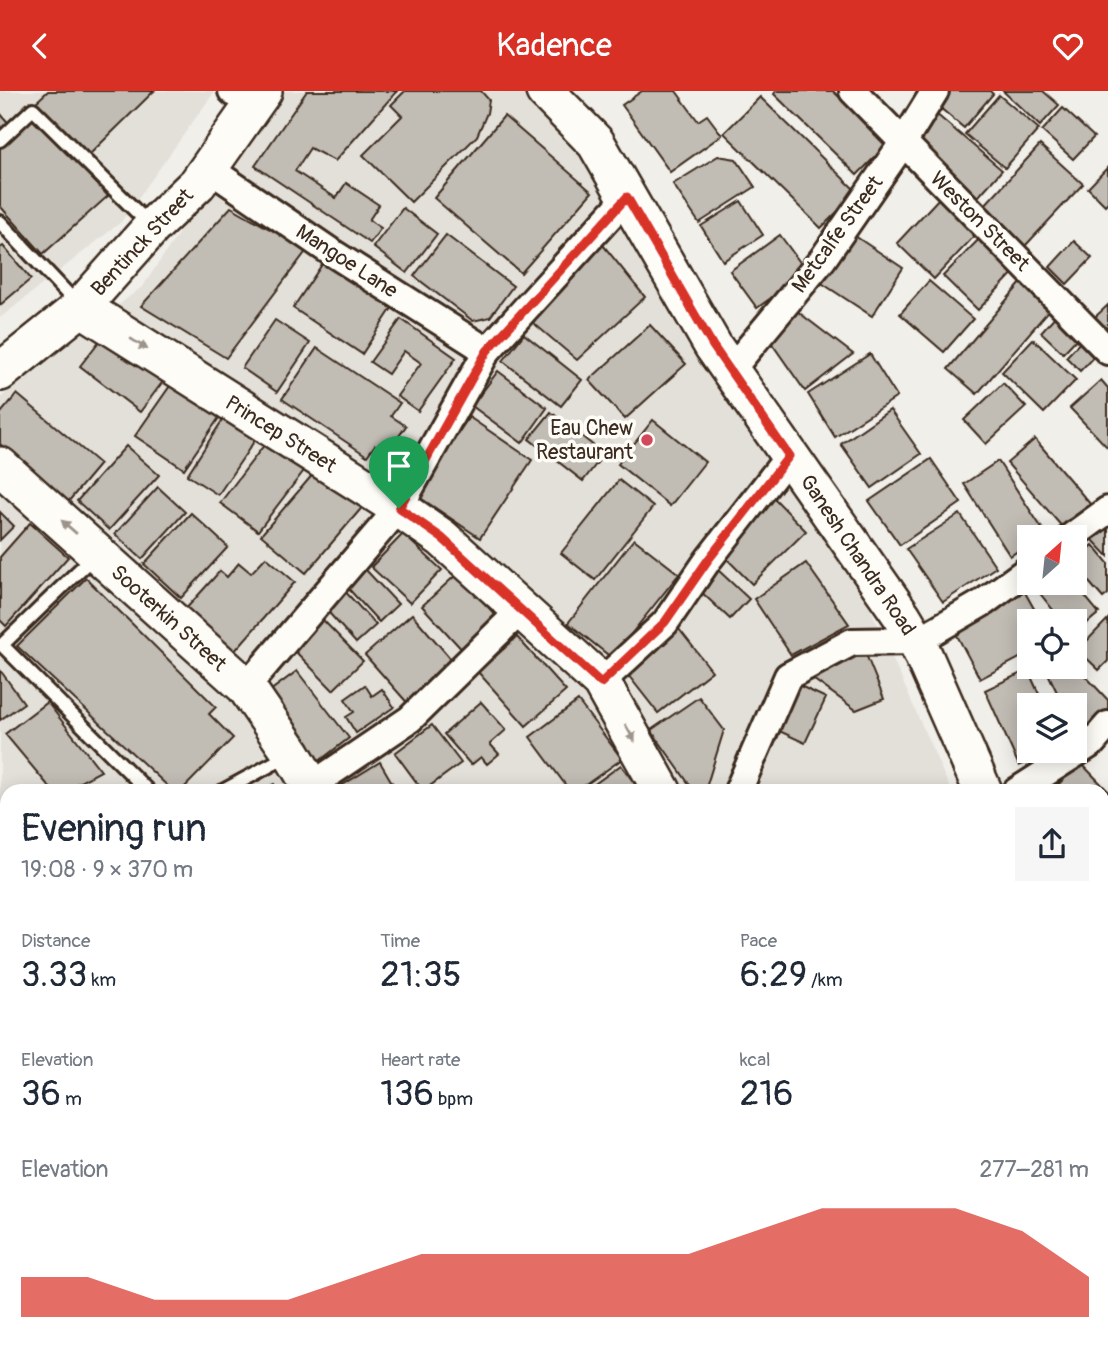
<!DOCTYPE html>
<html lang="en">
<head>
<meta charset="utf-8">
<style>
  body { margin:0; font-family:Pangolin,sans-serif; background:#f6f6f7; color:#1f2937; height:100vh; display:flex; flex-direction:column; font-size:26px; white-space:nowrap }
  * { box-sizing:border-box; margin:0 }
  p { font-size:23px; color:#747a83 }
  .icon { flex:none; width:38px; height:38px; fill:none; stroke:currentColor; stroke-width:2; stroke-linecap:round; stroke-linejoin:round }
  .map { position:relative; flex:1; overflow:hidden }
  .panel { position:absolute; left:0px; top:693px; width:1110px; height:569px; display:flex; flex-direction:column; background:#fff; border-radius:21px 21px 0 0; box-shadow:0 4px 18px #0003 }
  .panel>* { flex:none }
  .needle { width:46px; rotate:27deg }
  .controls { position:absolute; left:1017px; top:434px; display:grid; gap:14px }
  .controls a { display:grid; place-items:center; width:70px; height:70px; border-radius:0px; background:#fff; box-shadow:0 4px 18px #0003; font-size:35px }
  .pin { position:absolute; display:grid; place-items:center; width:60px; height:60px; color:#fff; margin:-72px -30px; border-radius:50% 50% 50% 0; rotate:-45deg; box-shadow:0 0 7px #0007 }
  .pin .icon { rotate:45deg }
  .round { display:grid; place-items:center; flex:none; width:74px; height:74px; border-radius:0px; background:#f6f6f7 }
  .head { display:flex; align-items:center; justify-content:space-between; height:119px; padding:0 21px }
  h1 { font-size:38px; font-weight:600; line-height:52px }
  .metrics { display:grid; grid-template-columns:repeat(3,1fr); gap:10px; height:119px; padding:7px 21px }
  .metrics div { display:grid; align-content:center }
  .metrics b { font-size:35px; font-weight:600 }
  .metrics small { font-size:19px; font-weight:400 }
  .metrics p { font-size:19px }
  .chart { height:196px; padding:14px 21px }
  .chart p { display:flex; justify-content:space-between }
  .chart svg { width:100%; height:126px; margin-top:7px; fill:#d93025; opacity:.7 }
  header { display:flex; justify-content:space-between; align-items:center; height:91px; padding:0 21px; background:#d93025; color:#fff; font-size:32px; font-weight:600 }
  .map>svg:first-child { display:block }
  .built { fill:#e3e0da }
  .building { fill:#c1bcb4; stroke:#3b2a1e; stroke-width:2 }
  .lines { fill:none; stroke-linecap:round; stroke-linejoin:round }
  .lane-casing { stroke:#3b2a1e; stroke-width:18 }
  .street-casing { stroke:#3b2a1e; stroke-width:32 }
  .secondary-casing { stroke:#3b2a1e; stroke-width:42 }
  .primary-casing { stroke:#3b2a1e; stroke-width:44 }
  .lane { stroke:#fdfcf7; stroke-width:12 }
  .street { stroke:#fdfcf7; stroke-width:26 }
  .secondary { stroke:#fdfcf7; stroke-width:37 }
  .primary { stroke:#fdfcf7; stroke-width:38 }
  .oneway { fill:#9c938a }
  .route-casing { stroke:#fff; stroke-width:14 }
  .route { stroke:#d93025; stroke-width:9 }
  .poi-dot { fill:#d1495b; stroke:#fdfcf7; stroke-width:2.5 }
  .labels { text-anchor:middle; stroke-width:7; stroke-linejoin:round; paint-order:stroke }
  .street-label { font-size:21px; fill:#3b2a1e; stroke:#fdfcf7 }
  .poi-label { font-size:21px; fill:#3b2a1e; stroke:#fdfcf7; text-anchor:end }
</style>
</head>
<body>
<header><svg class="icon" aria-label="back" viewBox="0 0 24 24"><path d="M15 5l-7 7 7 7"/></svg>Kadence<svg class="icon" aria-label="heart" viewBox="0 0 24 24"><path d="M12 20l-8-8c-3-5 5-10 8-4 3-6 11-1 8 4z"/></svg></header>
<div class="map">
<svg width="1108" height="1261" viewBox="0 0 1108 1261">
  <rect width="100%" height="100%" fill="#f1efea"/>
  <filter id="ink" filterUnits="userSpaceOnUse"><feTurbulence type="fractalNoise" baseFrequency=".0143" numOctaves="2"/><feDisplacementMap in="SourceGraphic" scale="14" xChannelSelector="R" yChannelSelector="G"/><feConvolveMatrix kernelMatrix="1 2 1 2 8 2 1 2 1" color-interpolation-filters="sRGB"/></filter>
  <g filter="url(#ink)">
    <g class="built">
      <polygon points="0,0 215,0 121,131 0,227"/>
      <polygon points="274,0 524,0 567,44 864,503 951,700 7,700 7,818 0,817 0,307 143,195"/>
    </g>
    <g class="building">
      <polygon points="48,0 154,0 87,66 34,13"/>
      <polygon points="307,0 397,0 335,70 310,57 295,80 336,107 346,92 379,114 369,129 381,137 370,152 255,75"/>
      <polygon points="405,0 481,0 489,9 487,22 477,45 411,111 363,64 402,25 391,14"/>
      <polygon points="642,0 676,0 698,30 707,24 722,44 670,81 622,14"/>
      <polygon points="776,0 833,0 888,53 857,84 774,3"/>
      <polygon points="940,0 990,0 993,3 964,37 932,10"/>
      <polygon points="1003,0 1043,0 1059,14 1040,35"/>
      <polygon points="999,4 1039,38 1005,77 965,43"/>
      <polygon points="760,6 857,101 821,137 724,42"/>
      <polygon points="1063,17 1094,46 1073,68 1042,40"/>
      <polygon points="0,22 10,34 0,43"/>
      <polygon points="935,22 1002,79 978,106 912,50"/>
      <polygon points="35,25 108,105 43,163 0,115 0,56"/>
      <polygon points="504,25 592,101 521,182 434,107"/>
      <polygon points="1040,54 1083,93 1025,155 983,116"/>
      <polygon points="718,65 736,68 755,96 699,132 673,93"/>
      <polygon points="1108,76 1108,111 1105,114 1088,97"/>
      <polygon points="941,105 978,141 934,188 897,152"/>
      <polygon points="741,110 763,144 723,170 701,135"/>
      <polygon points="231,116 307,159 226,267 141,215"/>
      <polygon points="403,117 437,143 407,182 373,156"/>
      <polygon points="852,143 903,177 872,225 820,191"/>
      <polygon points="984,143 1019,176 978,219 943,185"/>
      <polygon points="446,144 513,195 490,226 473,230 414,185"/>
      <polygon points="780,144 807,181 757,217 730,180"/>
      <polygon points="599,149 645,206 577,269 531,230"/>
      <polygon points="1074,150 1092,167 1067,193 1050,176"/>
      <polygon points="3,155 31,188 0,214 0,157"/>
      <polygon points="323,172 392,217 362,263 293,217"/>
      <polygon points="929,190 973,228 944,261 900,223"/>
      <polygon points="1021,192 1051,217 977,303 948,278"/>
      <polygon points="1108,214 1108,239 1095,226"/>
      <polygon points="793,217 853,263 805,300 768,247"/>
      <polygon points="1058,222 1081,243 1063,262 1041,241"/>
      <polygon points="401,228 456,267 418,320 397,305 421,272 404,260 388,283 370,271"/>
      <polygon points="275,229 310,252 277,301 242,277"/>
      <polygon points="650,234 686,273 625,328 589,289"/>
      <polygon points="108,239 167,285 140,321 80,275"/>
      <polygon points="524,243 582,289 561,315 503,270"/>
      <polygon points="1086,245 1100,259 1080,280 1066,266"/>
      <polygon points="1033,248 1076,289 1044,322 1002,281"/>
      <polygon points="317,257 400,312 391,325 406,335 387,362 375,354 367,365 282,308"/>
      <polygon points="870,263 897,306 835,346 808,303"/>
      <polygon points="498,280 547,317 522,352 472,315"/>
      <polygon points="179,282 227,315 184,378 135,345"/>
      <polygon points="1101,289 1108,297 1108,357 1070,317"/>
      <polygon points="1003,292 1026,316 986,353 964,329"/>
      <polygon points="17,303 100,373 68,411 0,353 0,323"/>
      <polygon points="229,319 261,340 218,404 187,384"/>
      <polygon points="890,319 921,363 872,397 841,353"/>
      <polygon points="551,321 604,363 583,390 529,348"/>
      <polygon points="469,326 532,369 480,447 416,404"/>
      <polygon points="653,329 705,371 670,415 618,373"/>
      <polygon points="271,345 309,373 258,440 220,412"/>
      <polygon points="1035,348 1091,414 1064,438 1007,372"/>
      <polygon points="126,355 159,384 109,439 77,410"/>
      <polygon points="931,368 961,412 900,454 869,410"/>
      <polygon points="998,370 1045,442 1039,446 1029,446 1029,453 1010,465 964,393"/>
      <polygon points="320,375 365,413 306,482 261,444"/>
      <polygon points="619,389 653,416 595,489 561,462"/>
      <polygon points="158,396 185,421 142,468 115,443"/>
      <polygon points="774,407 806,440 752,493 719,460"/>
      <polygon points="0,421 14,435 0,449"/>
      <polygon points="191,422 228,456 181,507 144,473"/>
      <polygon points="960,423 996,476 943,511 906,458"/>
      <polygon points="1108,430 1108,465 1090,446"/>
      <polygon points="30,432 68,466 6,535 0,529 0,466"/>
      <polygon points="403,443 442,479 410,512 371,476"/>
      <polygon points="634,448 679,483 612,567 568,532"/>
      <polygon points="1093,454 1108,472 1108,503 1103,507 1074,474 1074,471"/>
      <polygon points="266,466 295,491 233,562 184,520 220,480 227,486 239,472 251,482"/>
      <polygon points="806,472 849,533 791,564 754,508"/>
      <polygon points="365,478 398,513 379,531 346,495"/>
      <polygon points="717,478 749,508 730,528 698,498"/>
      <polygon points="457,483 502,531 466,563 422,515"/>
      <polygon points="86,487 216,616 209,623 233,647 181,700 173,700 17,555"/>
      <polygon points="1038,492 1074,492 1099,522 1074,543 1074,530 1062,530 1034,495"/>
      <polygon points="342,497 376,534 356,552 322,514"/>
      <polygon points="1023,498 1041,530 1029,530 1029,562 980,588 952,535"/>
      <polygon points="412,523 457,575 411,616 365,564"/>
      <polygon points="321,527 363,570 333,599 291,556"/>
      <polygon points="1108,528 1108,570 1099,579 1078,559"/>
      <polygon points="679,538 712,580 658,622 625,580"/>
      <polygon points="517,546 566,600 526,635 478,581"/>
      <polygon points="865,561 884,608 856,619 806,583"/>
      <polygon points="1074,573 1108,609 1108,623 1081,644 1074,633 1074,614 1063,614 1045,576 1074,576"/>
      <polygon points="0,579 24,612 0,629"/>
      <polygon points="1028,579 1044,614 1029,614 1029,660 1054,660 1019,675 985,599"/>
      <polygon points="297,580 349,647 318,671 266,603"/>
      <polygon points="796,593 826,607 805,652 775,638"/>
      <polygon points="365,594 372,605 382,598 394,616 356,642 346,626 354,621 345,608"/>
      <polygon points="699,606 724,639 705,700 694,700 651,639"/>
      <polygon points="578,610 622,668 577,700 570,700 530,646"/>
      <polygon points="47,611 101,680 65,699 51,698 5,643"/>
      <polygon points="481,611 506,639 490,653 499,663 487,673 481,666 471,674 444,643"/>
      <polygon points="432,634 461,672 423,700 395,662"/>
      <polygon points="380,671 397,700 333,700"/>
      <polygon points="1080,671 1108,700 1108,718 1102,723 1102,700 1052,700"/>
      <polygon points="621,674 640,700 585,700"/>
      <polygon points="274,693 278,700 260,700"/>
      <polygon points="120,697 120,700 79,700"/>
      <polygon points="1108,727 1108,810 1102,810 1102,732"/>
      <polygon points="0,915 7,915 7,1005 0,956"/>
      <polygon points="7,1018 7,1035 4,1035 1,1019"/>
      <polygon points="7,1052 7,1071 6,1071 3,1053"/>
      <polygon points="1102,1122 1108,1138 1108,1150 1102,1152"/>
      <polygon points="1108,1205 1108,1261 1104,1261 1102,1207"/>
      <polygon points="58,1255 114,1255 119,1261 54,1261 52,1259"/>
      <polygon points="146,1255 180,1255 172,1261 151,1261"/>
      <polygon points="218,1255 267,1255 256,1261 222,1261"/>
      <polygon points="274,1255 301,1255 305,1261 263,1261"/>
      <polygon points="388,1255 414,1255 417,1261 375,1261"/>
      <polygon points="422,1255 457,1255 460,1261 424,1261"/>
      <polygon points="465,1255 494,1255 478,1261 468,1261"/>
      <polygon points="552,1255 587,1255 589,1261 535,1261"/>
      <polygon points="593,1255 662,1255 665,1261 595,1261"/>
      <polygon points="668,1255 724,1255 727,1261 671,1261"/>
      <polygon points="737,1255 762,1255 744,1261 739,1261"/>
      <polygon points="881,1255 1046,1255 1047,1258 1037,1261 867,1261 866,1259"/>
      <polygon points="1049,1255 1096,1255 1073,1261 1050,1261"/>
    </g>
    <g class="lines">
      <defs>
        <g id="lane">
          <polyline points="0,49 33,18 149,133"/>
          <polyline points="0,131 79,215"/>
          <polyline points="95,464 2,554 148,700"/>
          <polyline points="223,700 289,664"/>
        </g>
        <g id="street">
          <polyline points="232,0 252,16"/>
          <polyline points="853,0 1108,260"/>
          <polyline points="208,77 331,161 487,260"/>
          <polyline points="730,280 822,169 903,52 935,0"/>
          <polyline points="1071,446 1108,419"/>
          <polyline points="601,591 665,532 708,469 789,365"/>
          <polyline points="246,596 399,417 487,260 627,106"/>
          <polyline points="311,695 410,628 522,518"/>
          <polyline points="738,700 788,585 852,551 917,550 984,511 1029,478"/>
          <polyline points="1017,700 1092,652 1108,634"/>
          <polyline points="1102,1178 1108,1177"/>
          <polyline points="0,1191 7,1248"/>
          <polyline points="337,1255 340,1261"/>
        </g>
        <g id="secondary">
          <polyline points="545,0 596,52 713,255 902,525 917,550 983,700"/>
          <polyline points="81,216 399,417 442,447 601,591 662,700"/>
          <polyline points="0,281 81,216 152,136 198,92 263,0"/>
          <polyline points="0,375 246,596 292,663 314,700"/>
          <polyline points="1102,967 1108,979"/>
          <polyline points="842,1255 844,1261"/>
          <polyline points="15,1261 22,1255"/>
        </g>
        <g id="primary">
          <polyline points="1102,820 1108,820"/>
          <polyline points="0,829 7,829"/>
          <polyline points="1102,882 1108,882"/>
          <polyline points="0,886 7,886"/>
        </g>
      </defs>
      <use href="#lane" class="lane-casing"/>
      <use href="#street" class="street-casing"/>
      <use href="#secondary" class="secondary-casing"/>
      <use href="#primary" class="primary-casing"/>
      <use href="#lane" class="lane"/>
      <use href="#street" class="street"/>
      <use href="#secondary" class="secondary"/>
      <use href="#primary" class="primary"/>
    </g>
    <defs><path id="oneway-solid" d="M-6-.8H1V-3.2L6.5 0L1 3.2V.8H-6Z" transform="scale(1.75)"/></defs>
    <g class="oneway">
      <use href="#oneway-solid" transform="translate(139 253) rotate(32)"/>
      <use href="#oneway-solid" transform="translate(69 436) rotate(-139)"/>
      <use href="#oneway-solid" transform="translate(630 642) rotate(61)"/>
    </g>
  </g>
  <g class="lines" filter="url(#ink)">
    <defs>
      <polygon id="route" points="627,106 713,255 789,365 708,469 665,531 601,592 442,447 399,417 487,260"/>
    </defs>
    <use href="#route" class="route-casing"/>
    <use href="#route" class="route"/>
  </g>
  <circle class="poi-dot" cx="647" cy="349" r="7"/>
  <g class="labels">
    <g class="street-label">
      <text transform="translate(980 130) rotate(45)" y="7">Weston Street</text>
      <text transform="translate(837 143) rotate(-54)" y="7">Metcalfe Street</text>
      <text transform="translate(142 151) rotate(-47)" y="7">Bentinck Street</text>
      <text transform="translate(347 170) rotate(33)" y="7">Mangoe Lane</text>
      <text transform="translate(281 343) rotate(32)" y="7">Princep Street</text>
      <text transform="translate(858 464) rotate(56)" y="7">Ganesh Chandra Road</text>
      <text transform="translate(169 527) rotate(42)" y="7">Sooterkin Street</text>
    </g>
    <g class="poi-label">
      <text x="633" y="344">Eau Chew<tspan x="633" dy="24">Restaurant</tspan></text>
    </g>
  </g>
</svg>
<div class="controls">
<a><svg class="needle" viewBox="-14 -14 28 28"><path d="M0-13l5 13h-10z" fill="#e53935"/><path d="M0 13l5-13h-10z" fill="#747a83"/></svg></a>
<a><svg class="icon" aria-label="locate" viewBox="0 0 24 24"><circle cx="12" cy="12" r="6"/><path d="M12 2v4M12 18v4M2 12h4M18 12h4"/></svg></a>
<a><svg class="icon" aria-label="layers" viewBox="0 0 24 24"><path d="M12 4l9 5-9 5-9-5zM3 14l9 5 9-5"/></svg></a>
</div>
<div class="pin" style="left:399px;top:417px;background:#1e9e55"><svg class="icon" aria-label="arrive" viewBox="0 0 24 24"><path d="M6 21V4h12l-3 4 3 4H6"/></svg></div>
<section class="panel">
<div class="head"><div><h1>Evening run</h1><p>19:08 · 9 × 370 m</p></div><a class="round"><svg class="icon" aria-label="share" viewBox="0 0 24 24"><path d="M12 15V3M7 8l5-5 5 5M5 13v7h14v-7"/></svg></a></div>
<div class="metrics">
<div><p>Distance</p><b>3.33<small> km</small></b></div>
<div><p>Time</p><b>21:35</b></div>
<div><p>Pace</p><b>6:29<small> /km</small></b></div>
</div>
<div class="metrics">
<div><p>Elevation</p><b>36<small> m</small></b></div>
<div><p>Heart rate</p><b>136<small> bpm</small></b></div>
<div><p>kcal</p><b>216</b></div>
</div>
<div class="chart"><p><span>Elevation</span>277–281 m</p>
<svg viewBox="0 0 160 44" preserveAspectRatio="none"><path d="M0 44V30L10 30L20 38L30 38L40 38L50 30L60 22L70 22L80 22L90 22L100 22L110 14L120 6L130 6L140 6L150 14L160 30V44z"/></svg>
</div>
</section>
</div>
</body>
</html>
